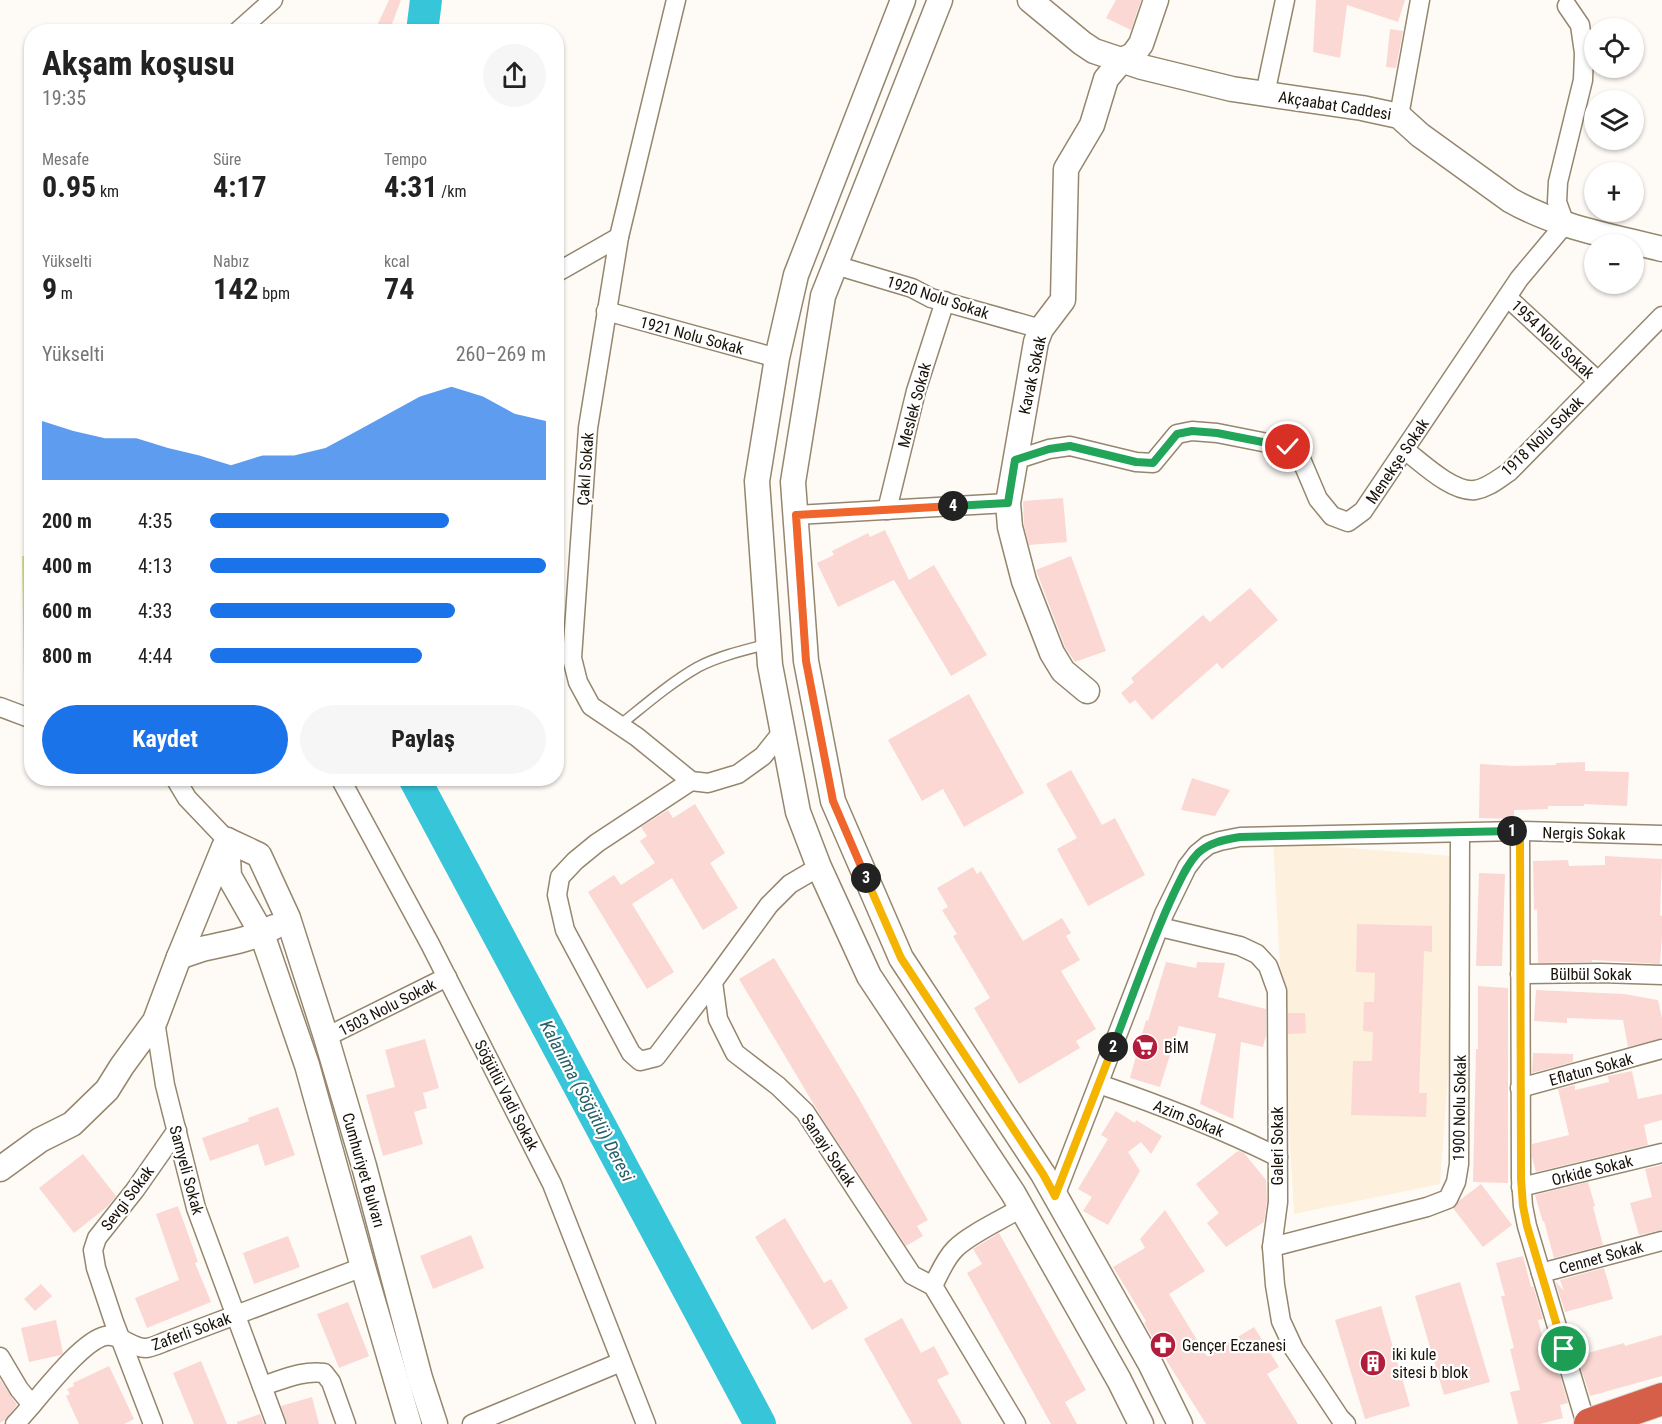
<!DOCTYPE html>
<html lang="tr">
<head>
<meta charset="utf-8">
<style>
  body { margin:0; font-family:"Roboto Condensed",sans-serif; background:#f6f6f6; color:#222; height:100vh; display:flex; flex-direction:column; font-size:22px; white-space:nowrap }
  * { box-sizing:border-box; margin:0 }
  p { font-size:20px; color:#767676 }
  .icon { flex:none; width:33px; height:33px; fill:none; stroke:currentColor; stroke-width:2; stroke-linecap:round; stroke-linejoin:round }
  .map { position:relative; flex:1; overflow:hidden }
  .details { position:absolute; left:24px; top:24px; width:540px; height:762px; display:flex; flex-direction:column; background:#fff; border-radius:24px; box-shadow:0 2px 4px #0004 }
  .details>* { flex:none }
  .controls { position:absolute; left:1584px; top:18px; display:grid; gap:12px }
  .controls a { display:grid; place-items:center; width:60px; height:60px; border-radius:50%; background:#fff; box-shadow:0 2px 4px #0004; font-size:30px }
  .pin { position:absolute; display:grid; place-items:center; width:51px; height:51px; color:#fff; margin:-26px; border:3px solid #fff; border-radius:50%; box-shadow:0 2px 6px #0007 }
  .km { position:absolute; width:30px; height:30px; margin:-15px; border-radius:50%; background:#222; color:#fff; font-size:16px; line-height:30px; text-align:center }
  .round { display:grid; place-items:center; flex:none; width:63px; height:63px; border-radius:32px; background:#f6f6f6 }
  .headline { display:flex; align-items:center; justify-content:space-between; height:102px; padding:0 18px }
  h1 { font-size:33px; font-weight:700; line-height:45px }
  .figures { display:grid; grid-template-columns:repeat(3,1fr); gap:9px; height:102px; padding:6px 18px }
  .figures div { display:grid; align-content:center }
  .figures b { font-size:30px; font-weight:700 }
  .figures small { font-size:16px; font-weight:400 }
  .figures p { font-size:16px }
  .chart { height:168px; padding:12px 18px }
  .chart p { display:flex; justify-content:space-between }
  .chart svg { width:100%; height:108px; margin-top:6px; fill:#1a73e8; opacity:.7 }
  .action { display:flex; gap:12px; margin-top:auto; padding:12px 18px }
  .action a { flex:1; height:69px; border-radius:36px; background:#1a73e8; color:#fff; font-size:24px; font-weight:700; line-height:69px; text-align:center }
  .action a+a { background:#f6f6f6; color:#222 }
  ul { padding:0 18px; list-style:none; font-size:20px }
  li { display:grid; grid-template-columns:96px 72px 1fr; align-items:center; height:45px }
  li i { height:15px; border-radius:8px; background:#1a73e8 }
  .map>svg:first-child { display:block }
  .built { fill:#fdf0dc }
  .grass { fill:#dbe088 }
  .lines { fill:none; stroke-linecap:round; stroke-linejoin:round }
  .river { stroke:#36c5d9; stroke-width:32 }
  .building { fill:#fbd8d3 }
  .lane-casing { stroke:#95866d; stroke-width:12 }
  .street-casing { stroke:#95866d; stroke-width:21 }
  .secondary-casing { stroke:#95866d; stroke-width:27 }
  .highway-casing { stroke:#dad9d7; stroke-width:34 }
  .lane { stroke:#fff; stroke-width:9 }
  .street { stroke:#fff; stroke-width:18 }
  .secondary { stroke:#fff; stroke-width:24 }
  .highway { stroke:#d55f48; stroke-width:32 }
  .split-1-casing { stroke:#fff; stroke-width:12 }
  .split-2-casing { stroke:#fff; stroke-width:12 }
  .split-3-casing { stroke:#fff; stroke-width:12 }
  .split-4-casing { stroke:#fff; stroke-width:12 }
  .split-5-casing { stroke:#fff; stroke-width:12 }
  .split-1 { stroke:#f5b400; stroke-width:8 }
  .split-2 { stroke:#22a559; stroke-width:8 }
  .split-3 { stroke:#f5b400; stroke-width:8 }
  .split-4 { stroke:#f0652b; stroke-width:8 }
  .split-5 { stroke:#22a559; stroke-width:8 }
  .labels { text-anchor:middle; stroke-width:4.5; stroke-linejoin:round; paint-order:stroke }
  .street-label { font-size:16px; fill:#171108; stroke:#fff }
  .poi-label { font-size:16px; fill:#171108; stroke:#fff; text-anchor:start }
  .water-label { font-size:18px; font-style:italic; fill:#275f67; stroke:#fff }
</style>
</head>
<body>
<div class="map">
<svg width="1662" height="1424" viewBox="0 0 1662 1424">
  <rect width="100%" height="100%" fill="#fefbf6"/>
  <polygon class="built" points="1273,842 1464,857 1440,1184 1294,1214"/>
  <polygon class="grass" points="22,556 31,556 31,686 24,686"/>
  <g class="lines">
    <g class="river">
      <polyline points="422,32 426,0"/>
      <polyline points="414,778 760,1424"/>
    </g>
  </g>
  <g class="building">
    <polygon points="389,0 401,0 389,32 374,32"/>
    <polygon points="1116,0 1141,0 1131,30 1106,18"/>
    <polygon points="1316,0 1405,0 1398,22 1347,5 1340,58 1313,52"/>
    <polygon points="1390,29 1403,31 1396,68 1386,67"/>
    <polygon points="1063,498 1067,542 1029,545 1024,525 1023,501"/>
    <polygon points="885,530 909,580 934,565 987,655 951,676 894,580 838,607 817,563 834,555 832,551 868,533 870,537"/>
    <polygon points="1071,556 1106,651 1075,662 1065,647 1036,570"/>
    <polygon points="1250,588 1278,620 1222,669 1217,663 1152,720 1135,700 1130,704 1121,693 1134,682 1131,678 1203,615 1210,622"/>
    <polygon points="969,694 1024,793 964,827 943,789 922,801 888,740"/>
    <polygon points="1585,762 1585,771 1629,772 1627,806 1584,804 1584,806 1548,806 1548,809 1514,810 1514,819 1479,818 1480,764 1515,766 1556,765 1556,763"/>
    <polygon points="1071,770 1102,825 1115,818 1145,875 1088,906 1057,849 1077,838 1046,784"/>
    <polygon points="1192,778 1230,790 1215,816 1181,810"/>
    <polygon points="695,804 725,853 710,863 738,908 703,930 672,878 632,904 674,972 647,989 588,892 614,875 621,885 655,863 640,841 647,836 641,827 668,810 673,818"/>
    <polygon points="1605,856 1662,859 1660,915 1662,916 1662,936 1660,964 1592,960 1592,962 1538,963 1537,909 1534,910 1533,861 1568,860 1569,866 1605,865"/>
    <polygon points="973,867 977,874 981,871 1023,941 1062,918 1071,933 1066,936 1080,960 1061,971 1096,1029 1076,1041 1080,1048 1019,1084 974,1008 990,998 953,936 957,934 942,910 948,907 937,888"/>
    <polygon points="1479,873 1505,874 1502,966 1476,966"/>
    <polygon points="1357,924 1432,926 1432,952 1424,951 1419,1093 1427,1093 1426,1117 1351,1115 1353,1061 1372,1061 1373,1032 1363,1031 1364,1002 1374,1002 1375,973 1356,972"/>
    <polygon points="774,958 858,1097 928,1220 917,1226 923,1236 906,1246 822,1118 739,979"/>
    <polygon points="1166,962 1196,968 1197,962 1225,963 1218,997 1266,1009 1266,1035 1263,1047 1241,1042 1233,1119 1200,1104 1216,1034 1179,1026 1160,1087 1130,1078 1146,1020 1148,1021"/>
    <polygon points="1478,986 1508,988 1508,1183 1473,1182 1476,1049 1478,1049"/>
    <polygon points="1536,990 1624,994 1658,1000 1662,1018 1662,1038 1628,1047 1623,1020 1567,1018 1567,1023 1534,1021"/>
    <polygon points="1288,1013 1305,1013 1306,1033 1288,1034"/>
    <polygon points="425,1039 439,1088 423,1093 427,1108 414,1112 423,1144 383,1156 366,1095 395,1087 385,1050"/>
    <polygon points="1533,1053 1573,1054 1573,1062 1532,1073"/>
    <polygon points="1632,1071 1638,1099 1662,1094 1662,1120 1644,1125 1648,1145 1536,1172 1532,1157 1532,1144 1569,1135 1558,1089 1575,1085 1575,1090 1609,1082 1608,1076"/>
    <polygon points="278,1107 295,1155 265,1166 258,1144 210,1161 202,1138 249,1121 248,1118"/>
    <polygon points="1116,1111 1135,1123 1136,1120 1162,1136 1151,1154 1141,1142 1128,1152 1140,1171 1108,1225 1083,1211 1092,1197 1078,1189 1108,1139 1101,1135"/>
    <polygon points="1238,1151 1244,1153 1266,1180 1267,1201 1264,1222 1226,1247 1207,1223 1219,1213 1196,1184"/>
    <polygon points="83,1154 116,1196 107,1207 74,1233 39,1188"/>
    <polygon points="1662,1165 1662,1230 1639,1235 1630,1203 1652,1197 1645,1169"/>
    <polygon points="1588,1182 1595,1206 1593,1207 1603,1245 1554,1258 1544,1221 1543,1222 1535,1195"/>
    <polygon points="1481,1184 1512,1225 1483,1247 1453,1208 1460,1200"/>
    <polygon points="178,1206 198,1262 195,1263 211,1302 147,1328 135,1298 179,1280 156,1214"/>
    <polygon points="1165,1210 1205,1271 1169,1294 1207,1356 1254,1327 1279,1367 1267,1374 1298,1424 1206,1424 1168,1363 1144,1323 1146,1321 1113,1267 1145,1248 1140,1239"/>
    <polygon points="785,1218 824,1283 831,1279 848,1308 812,1330 755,1237"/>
    <polygon points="999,1233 1086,1390 1065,1402 1077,1424 1051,1424 967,1273 982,1264 973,1249"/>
    <polygon points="471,1235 484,1268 433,1289 420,1256"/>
    <polygon points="288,1236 300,1267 254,1284 243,1253"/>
    <polygon points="1523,1256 1531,1287 1533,1286 1543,1319 1538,1320 1549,1364 1556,1362 1568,1403 1560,1405 1563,1418 1540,1424 1518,1424 1510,1392 1520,1390 1510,1349 1514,1348 1501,1296 1505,1296 1496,1263"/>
    <polygon points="1604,1268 1613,1299 1565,1312 1555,1281 1564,1291 1560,1280"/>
    <polygon points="1460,1282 1490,1382 1444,1395 1415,1296"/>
    <polygon points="41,1284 52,1296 35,1311 24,1299"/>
    <polygon points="348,1302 369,1356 339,1368 317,1314"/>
    <polygon points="1381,1306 1410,1406 1365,1419 1335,1320"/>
    <polygon points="902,1318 921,1353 934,1346 949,1374 937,1380 962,1424 912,1424 864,1339"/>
    <polygon points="56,1320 63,1353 61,1355 29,1362 21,1328"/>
    <polygon points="1662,1335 1662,1376 1590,1396 1577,1356 1624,1343 1625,1346"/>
    <polygon points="201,1361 227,1424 194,1424 173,1373"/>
    <polygon points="109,1366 134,1419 124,1424 79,1424 66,1396 70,1394 67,1389 74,1386 73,1383"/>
    <polygon points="0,1379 17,1405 5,1420 0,1423"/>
    <polygon points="312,1397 319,1424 287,1424 281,1406"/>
    <polygon points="260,1414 264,1424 237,1424 237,1422"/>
  </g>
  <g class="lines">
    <defs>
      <path id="lane" d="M620,725C645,705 670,683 698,667C719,656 745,650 768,644"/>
      <g id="street">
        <polyline points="676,0 619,237 588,428 572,658 578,682 591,706 637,737 691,781 708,783 738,774 763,756 783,731"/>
        <polyline points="237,32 273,0"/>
        <polyline points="1265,94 1285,0"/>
        <polyline points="1399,116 1420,0"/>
        <polyline points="835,265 912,288 931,298 1041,329"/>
        <polyline points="556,273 619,237"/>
        <polyline points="1507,297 1598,381"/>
        <polyline points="606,311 777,358"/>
        <path d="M1405,450C1422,463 1453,493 1475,490C1488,488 1498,479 1509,472L1662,316"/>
        <polyline points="1015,460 1049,449 1070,446 1136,462 1153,463 1177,434 1192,431 1217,433 1288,447 1301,459 1318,499 1332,516 1348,522 1363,511 1519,279 1565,224 1557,202 1558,182 1583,80 1584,53 1580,25 1567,6"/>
        <polyline points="887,510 916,391 945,301"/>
        <polyline points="796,515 1008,503"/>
        <polyline points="0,707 32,719"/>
        <polyline points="175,778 187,798 227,840"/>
        <polyline points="340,778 430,944 552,1184 646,1424"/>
        <polyline points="691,781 597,843 575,861 560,877 557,895 565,930 631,1053 640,1061 656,1057 713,982"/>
        <polyline points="1520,831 1521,1179 1523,1206 1527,1226 1586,1424"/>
        <polyline points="819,867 790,884 769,905 713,982 718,1019 735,1053 778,1086 805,1112 912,1275 933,1286 1016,1424"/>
        <polyline points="1160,927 1240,946 1257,954 1268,966 1277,991 1278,1202 1272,1247 1275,1285 1281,1321 1294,1349 1340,1418 1346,1424"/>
        <polyline points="1520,974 1601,973 1662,975"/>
        <polyline points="155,1021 165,1085 196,1208 276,1424"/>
        <polyline points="326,1037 447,977"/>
        <path d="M1099,1084C1160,1105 1220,1128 1278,1157"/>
        <polyline points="1520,1088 1662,1049"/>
        <polyline points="1521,1187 1662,1153"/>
        <polyline points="1055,1196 1164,914 1187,867 1197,854 1208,845 1220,841 1240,837 1520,831 1662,835"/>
        <polyline points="1272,1247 1427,1207 1448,1199 1456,1182 1459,1164 1460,833"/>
        <polyline points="1541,1273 1662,1241"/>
        <path d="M933,1286C939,1274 945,1259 955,1249C968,1235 1003,1219 1021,1208"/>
        <polyline points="0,1357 19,1389 32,1405"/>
        <path d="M262,1386C282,1380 302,1370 324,1373L331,1382L346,1424"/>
        <path d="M15,1424C35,1404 79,1342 105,1336C119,1333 131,1348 145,1348C152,1348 161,1343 167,1341L363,1267"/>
        <polyline points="153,1424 114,1322 96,1268 93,1250 97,1238 135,1190 177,1130"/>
        <polyline points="472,1424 621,1362"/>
      </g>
      <g id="secondary">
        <polyline points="903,0 796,275 777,358 757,481 770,665 798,812 819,867 869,976 1013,1193 1119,1380 1141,1424"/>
        <polyline points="940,0 823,296 793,482 806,661 833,801 901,958 1043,1174 1150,1363 1180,1424"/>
        <path d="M1030,0L1082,43L1094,51L1142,67L1232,89L1362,108L1399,116L1420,135L1510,200C1557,227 1611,236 1662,249"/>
        <polyline points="1087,691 1063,671 1052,653 1024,581 1010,527 1008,503 1036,342 1041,329 1063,300 1066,169 1092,125 1106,79 1122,60 1133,55 1141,44 1156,0"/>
        <polyline points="227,840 259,855 288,918 326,1037 364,1166 420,1378 435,1424"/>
        <polyline points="227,840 229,876 262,934 307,1065 363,1267 409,1424"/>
        <path d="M179,957C188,954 197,950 206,948C230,943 253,939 274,927"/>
        <polyline points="0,1169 40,1140 72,1124 107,1090 122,1066 155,1021 179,957 224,847"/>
      </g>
      <polyline id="highway" points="1590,1424 1662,1399"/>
    </defs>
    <use href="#lane" class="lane-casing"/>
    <use href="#street" class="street-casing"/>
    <use href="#secondary" class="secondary-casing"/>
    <use href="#highway" class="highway-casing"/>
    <use href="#lane" class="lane"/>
    <use href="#street" class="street"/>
    <use href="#secondary" class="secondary"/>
    <use href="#highway" class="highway"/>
  </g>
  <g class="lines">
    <defs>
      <polyline id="split-1" points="1512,831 1520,831 1521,1179 1523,1206 1527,1226 1564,1349"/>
      <path id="split-2" d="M1113,1047C1133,995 1151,942 1174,893C1181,879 1187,864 1198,853C1210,842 1224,840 1240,837L1512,831"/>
      <polyline id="split-3" points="866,878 901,958 1043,1174 1055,1196 1113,1047"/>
      <polyline id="split-4" points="866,878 833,801 806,661 796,515 953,506"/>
      <polyline id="split-5" points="953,506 1008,503 1015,460 1049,449 1070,446 1136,462 1153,463 1177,434 1192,431 1217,433 1288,447"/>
    </defs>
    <use href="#split-1" class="split-1-casing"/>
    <use href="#split-2" class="split-2-casing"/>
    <use href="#split-3" class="split-3-casing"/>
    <use href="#split-4" class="split-4-casing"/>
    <use href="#split-5" class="split-5-casing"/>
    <use href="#split-1" class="split-1"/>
    <use href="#split-2" class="split-2"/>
    <use href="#split-3" class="split-3"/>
    <use href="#split-4" class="split-4"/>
    <use href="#split-5" class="split-5"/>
  </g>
  <defs>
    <symbol id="supermarket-disc" viewBox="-11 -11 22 22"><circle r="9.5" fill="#b11d3b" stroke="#fff"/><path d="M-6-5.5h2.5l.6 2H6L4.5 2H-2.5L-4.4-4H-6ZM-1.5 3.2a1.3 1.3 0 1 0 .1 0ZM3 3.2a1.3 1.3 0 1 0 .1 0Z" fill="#fff"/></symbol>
    <symbol id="pharmacy-disc" viewBox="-11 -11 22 22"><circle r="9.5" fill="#b11d3b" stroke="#fff"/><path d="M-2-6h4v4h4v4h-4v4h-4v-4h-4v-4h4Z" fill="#fff"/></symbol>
    <symbol id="building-disc" viewBox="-11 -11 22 22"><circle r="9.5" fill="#b11d3b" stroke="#fff"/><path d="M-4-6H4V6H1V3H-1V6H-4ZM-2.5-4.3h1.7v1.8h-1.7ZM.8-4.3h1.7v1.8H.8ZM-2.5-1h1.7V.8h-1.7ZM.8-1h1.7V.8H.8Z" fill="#fff"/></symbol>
  </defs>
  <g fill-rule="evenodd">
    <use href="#supermarket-disc" x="1130" y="1032" width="30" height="30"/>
    <use href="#pharmacy-disc" x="1148" y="1330" width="30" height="30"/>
    <use href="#building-disc" x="1358" y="1348" width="30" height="30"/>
  </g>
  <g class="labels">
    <g class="street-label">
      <text transform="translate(1335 105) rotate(9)" y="6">Akçaabat Caddesi</text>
      <text transform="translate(938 297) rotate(18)" y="6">1920 Nolu Sokak</text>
      <text transform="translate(692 335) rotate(15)" y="6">1921 Nolu Sokak</text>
      <text transform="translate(1553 339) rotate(43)" y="6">1954 Nolu Sokak</text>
      <text transform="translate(1032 375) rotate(-78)" y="6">Kavak Sokak</text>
      <text transform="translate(914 405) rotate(-75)" y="6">Meslek Sokak</text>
      <text transform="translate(1542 436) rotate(-44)" y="6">1918 Nolu Sokak</text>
      <text transform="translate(1397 461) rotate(-56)" y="6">Menekşe Sokak</text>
      <text transform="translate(585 469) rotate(-86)" y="6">Çakıl Sokak</text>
      <text transform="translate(1584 833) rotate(1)" y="6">Nergis Sokak</text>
      <text x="1591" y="980">Bülbül Sokak</text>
      <text transform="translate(387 1007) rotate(-27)" y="6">1503 Nolu Sokak</text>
      <text transform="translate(1591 1069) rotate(-15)" y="6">Eflatun Sokak</text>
      <text transform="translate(507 1095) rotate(63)" y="6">Söğütlü Vadi Sokak</text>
      <text transform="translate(1459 1108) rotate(-89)" y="6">1900 Nolu Sokak</text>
      <text transform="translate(1189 1118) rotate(22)" y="6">Azim Sokak</text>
      <text transform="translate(1277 1146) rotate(-90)" y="6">Galeri Sokak</text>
      <text transform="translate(829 1150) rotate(56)" y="6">Sanayi Sokak</text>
      <text transform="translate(187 1170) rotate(75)" y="6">Samyeli Sokak</text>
      <text transform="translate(364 1170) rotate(74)" y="6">Cumhuriyet Bulvarı</text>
      <text transform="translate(1592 1170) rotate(-14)" y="6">Orkide Sokak</text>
      <text transform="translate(127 1198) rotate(-53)" y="6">Sevgi Sokak</text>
      <text transform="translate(1601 1257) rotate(-15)" y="6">Cennet Sokak</text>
      <text transform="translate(191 1331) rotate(-20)" y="6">Zaferli Sokak</text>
    </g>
    <g class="poi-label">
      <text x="1164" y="1053">BİM</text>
      <text x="1182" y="1351">Gençer Eczanesi</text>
      <text x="1392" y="1360">iki kule<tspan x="1392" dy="18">sitesi b blok</tspan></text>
    </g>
    <g class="water-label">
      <text transform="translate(587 1101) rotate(62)" y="6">Kalanima (Söğütlü) Deresi</text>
    </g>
  </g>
</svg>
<div class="controls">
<a><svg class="icon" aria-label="locate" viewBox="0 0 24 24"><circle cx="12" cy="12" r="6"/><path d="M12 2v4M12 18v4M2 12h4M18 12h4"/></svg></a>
<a><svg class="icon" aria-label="layers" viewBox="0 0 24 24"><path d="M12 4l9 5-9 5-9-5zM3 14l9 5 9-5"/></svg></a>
<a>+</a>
<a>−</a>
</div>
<div class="pin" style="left:1564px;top:1349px;background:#1e9e55"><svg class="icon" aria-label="arrive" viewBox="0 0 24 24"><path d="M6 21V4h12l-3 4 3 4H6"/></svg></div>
<div class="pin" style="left:1288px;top:447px;background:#d93025"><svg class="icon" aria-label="check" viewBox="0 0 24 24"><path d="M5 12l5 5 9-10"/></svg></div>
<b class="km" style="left:1512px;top:831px">1</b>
<b class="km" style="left:1113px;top:1047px">2</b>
<b class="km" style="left:866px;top:878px">3</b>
<b class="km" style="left:953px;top:506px">4</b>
<section class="details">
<div class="headline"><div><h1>Akşam koşusu</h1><p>19:35</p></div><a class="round"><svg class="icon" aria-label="share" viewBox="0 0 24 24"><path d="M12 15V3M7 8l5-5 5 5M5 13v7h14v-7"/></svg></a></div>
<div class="figures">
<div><p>Mesafe</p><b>0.95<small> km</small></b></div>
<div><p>Süre</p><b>4:17</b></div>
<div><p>Tempo</p><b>4:31<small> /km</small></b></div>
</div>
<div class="figures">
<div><p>Yükselti</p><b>9<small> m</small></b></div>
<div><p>Nabız</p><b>142<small> bpm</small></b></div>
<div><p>kcal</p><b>74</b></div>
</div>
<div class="chart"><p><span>Yükselti</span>260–269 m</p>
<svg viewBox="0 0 160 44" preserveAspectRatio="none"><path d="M0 44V20L10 24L20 27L30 27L40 31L50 34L60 38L70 34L80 34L90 31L100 24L110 17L120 10L130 6L140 10L150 17L160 20V44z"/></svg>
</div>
<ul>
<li><b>200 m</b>4:35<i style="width:71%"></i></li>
<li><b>400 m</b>4:13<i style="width:100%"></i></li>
<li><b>600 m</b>4:33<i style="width:73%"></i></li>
<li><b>800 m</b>4:44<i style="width:63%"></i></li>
</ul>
<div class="action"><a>Kaydet</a><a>Paylaş</a></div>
</section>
</div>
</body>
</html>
